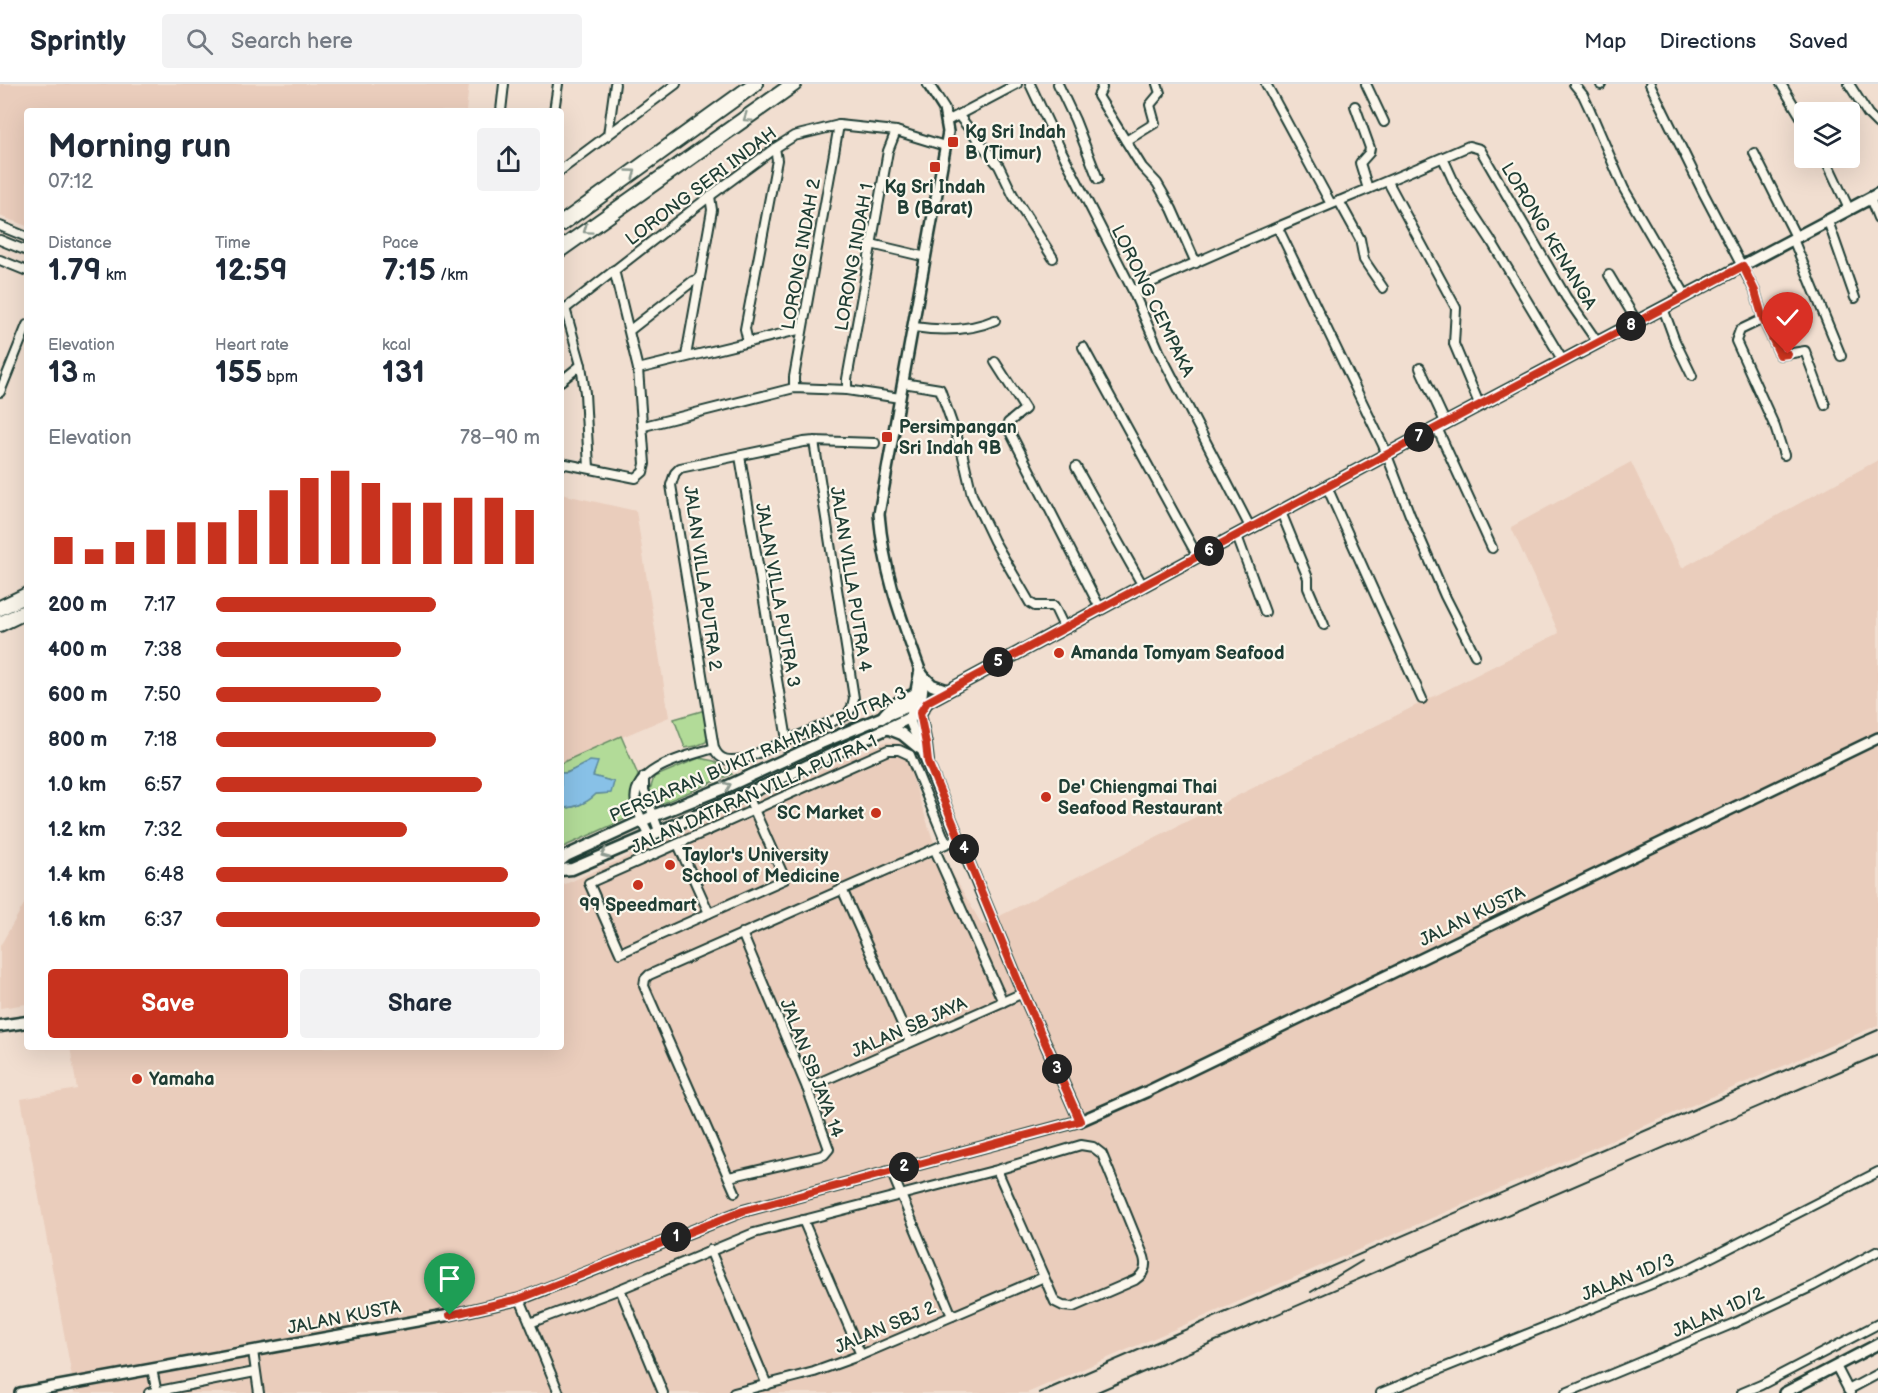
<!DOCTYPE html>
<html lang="en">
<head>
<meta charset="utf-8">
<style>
  body { margin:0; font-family:"Balsamiq Sans",sans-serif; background:#f2f2f3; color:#1f2937; height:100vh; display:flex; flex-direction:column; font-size:22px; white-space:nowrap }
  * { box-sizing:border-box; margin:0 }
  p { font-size:20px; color:#747a83 }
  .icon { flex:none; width:33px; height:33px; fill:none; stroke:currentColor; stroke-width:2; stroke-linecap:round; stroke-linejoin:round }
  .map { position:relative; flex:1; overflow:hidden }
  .sheet { position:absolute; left:24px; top:24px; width:540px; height:942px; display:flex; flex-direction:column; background:#fff; border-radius:6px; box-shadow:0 6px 24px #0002 }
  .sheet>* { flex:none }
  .tools { position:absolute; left:1794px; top:18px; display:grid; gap:12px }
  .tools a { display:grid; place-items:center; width:66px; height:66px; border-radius:6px; background:#fff; box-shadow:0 6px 24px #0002; font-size:30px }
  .pin { position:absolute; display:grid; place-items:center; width:51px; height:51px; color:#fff; margin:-62px -26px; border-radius:50% 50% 50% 0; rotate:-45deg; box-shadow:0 0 6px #0007 }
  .pin .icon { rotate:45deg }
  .km { position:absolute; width:30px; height:30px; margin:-15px; border-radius:50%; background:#222; color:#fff; font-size:16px; line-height:30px; text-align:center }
  .round { display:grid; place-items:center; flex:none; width:63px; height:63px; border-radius:6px; background:#f2f2f3 }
  .headline { display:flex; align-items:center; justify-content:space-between; height:102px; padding:0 24px }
  h1 { font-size:33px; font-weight:600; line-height:45px }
  .metrics { display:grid; grid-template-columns:repeat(3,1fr); gap:9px; height:102px; padding:6px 24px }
  .metrics div { display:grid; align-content:center }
  .metrics b { font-size:30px; font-weight:600 }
  .metrics small { font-size:16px; font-weight:400 }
  .metrics p { font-size:16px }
  .chart { height:168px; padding:12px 24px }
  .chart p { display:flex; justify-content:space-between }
  .chart svg { width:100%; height:108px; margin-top:6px; stroke:#c8321e; stroke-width:6 }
  .action { display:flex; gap:12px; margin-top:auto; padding:12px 24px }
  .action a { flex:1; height:69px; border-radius:6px; background:#c8321e; color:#fff; font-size:24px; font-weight:600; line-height:69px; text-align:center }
  .action a+a { background:#f2f2f3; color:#1f2937 }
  ul { padding:0 24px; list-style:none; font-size:20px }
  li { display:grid; grid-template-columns:96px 72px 1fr; align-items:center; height:45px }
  li i { height:15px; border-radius:8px; background:#c8321e }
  header { display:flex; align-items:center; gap:36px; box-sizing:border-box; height:84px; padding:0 30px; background:#fff; border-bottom:2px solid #e0e1e3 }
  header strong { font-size:28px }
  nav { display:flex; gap:33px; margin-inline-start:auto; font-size:21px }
  .search { width:420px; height:54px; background:#f2f2f3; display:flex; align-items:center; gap:15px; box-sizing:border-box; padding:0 21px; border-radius:6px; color:#747a83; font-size:22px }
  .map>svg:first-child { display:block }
  .built { fill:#eacdbc }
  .green { fill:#b2db98; stroke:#688c66; stroke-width:1.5 }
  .water { fill:#88c1e7; stroke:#5e8c9f; stroke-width:1.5 }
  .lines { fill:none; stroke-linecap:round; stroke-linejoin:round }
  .minor-casing { stroke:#1f3d34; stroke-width:12 }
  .tertiary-casing { stroke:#1f3d34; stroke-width:14 }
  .secondary-casing { stroke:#1f3d34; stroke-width:15 }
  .motorway-casing { stroke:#1f3d34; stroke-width:18 }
  .minor { stroke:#fbf7ec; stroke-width:8 }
  .tertiary { stroke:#fbf7ec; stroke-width:9 }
  .secondary { stroke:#fbf7ec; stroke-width:10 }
  .motorway { stroke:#fbf7ec; stroke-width:14 }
  .rail { stroke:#1f3d34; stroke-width:2 }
  .oneway { stroke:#8d9a90 }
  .route-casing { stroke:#fff; stroke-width:12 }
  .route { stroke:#c8321e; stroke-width:8 }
  .poi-dot { fill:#c8321e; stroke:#fbf7ec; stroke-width:2 }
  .labels { text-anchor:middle; stroke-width:4.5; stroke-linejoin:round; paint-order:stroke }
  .poi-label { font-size:18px; font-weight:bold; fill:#1f3d34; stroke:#fbf7ec; text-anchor:start }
  .street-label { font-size:18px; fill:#1f3d34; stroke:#fbf7ec }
</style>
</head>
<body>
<header>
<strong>Sprintly</strong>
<div class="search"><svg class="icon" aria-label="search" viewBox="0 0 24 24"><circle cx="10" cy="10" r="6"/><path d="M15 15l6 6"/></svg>Search here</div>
<nav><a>Map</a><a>Directions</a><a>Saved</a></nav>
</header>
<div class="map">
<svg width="1878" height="1309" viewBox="0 0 1878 1309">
  <rect width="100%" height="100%" fill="#f1ded0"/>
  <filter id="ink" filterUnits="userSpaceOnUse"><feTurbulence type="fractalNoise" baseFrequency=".0167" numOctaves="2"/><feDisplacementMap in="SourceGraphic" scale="12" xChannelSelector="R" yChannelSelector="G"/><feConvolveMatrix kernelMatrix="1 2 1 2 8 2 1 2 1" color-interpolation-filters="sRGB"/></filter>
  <g filter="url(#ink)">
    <g class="built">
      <polygon points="0,0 469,0 466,27 27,27 27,142 0,132"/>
      <polygon points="1878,376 1878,941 1027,1309 75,1309 21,1015 77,1005 70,963 561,963 561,802 885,658 901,659 933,756 982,841 1559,549 1511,443 1631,378 1682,484"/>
      <polygon points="561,410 636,427 669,633 561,679"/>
      <polygon points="27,815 27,920 0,924 0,862"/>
    </g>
    <g class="green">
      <polygon points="705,626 709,648 706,658 696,662 685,664 674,635"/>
      <path d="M621,652L638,691L631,713L630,733L561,764V724C573,725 587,719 596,710L610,709L614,698L593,692L597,678C584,676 573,690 561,689V679Z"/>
      <polygon points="699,674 714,677 732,690 661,720 655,717 650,706 654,693"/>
    </g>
    <path class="water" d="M590,677L598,678L593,692L614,698L611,709L596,710C587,719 573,725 561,724V689H567Z"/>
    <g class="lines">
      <defs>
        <g id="minor">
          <polyline points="1030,0 1060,64 1133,207 1159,267 1251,445"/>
          <polyline points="1058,0 1075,36 1098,95"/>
          <polyline points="1101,0 1102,4 1098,12 1142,83 1157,99 1172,125 1196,179"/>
          <polyline points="1266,0 1331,120"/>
          <polyline points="1366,0 1384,38"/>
          <polyline points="1574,0 1583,11 1590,26 1624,105 1686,212"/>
          <polyline points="1601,0 1601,1"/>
          <polyline points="1650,0 1704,110 1755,207 1763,235 1780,271 1805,267 1825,321"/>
          <polyline points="1781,0 1804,38"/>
          <polyline points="1849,0 1868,30 1878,40"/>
          <polyline points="1355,22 1370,64 1369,69 1360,79 1368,105"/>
          <polyline points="501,27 504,0"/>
          <polyline points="554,27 558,0"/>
          <polyline points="959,32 999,82 1013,111 1053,174"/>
          <polyline points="947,37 1017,0"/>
          <polyline points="608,51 615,0"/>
          <polyline points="1126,57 1155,39 1150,21 1160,9 1157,0"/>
          <polyline points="1754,69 1796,153"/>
          <polyline points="1443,74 1457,105 1490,155 1563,277"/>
          <polyline points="1825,74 1849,125"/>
          <polyline points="561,86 676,0"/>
          <polyline points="1388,98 1456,224 1454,260 1480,322"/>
          <polyline points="1870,114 1878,134"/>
          <polyline points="1339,117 1360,155 1364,176 1383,204"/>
          <polyline points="1828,137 1855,214"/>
          <polyline points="0,142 27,153"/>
          <polyline points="1278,144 1383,361 1410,431 1445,512 1475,571"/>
          <polyline points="1793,155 1841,272"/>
          <polyline points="0,156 27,167"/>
          <polyline points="871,160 926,173"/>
          <polyline points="0,176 27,187"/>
          <polyline points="1609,191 1637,238"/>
          <path d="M1133,207C1243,155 1357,111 1469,62L1480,65L1566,213L1598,259"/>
          <polyline points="565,224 581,281 585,309 589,384"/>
          <polyline points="1663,224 1675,257 1692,292"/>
          <polyline points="561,228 710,112 775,64 794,52 839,41 896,47 945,62"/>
          <polyline points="1763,235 1740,246 1736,257 1775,343 1784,371"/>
          <path d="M914,243C940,247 970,247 995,236"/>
          <polyline points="630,246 693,197 700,195"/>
          <polyline points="748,258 745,245 777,76 775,64"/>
          <polyline points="1083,263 1198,473"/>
          <polyline points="686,272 712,126 710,112"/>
          <polyline points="995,278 1025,325 1008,339 1008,344 1100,524"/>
          <polyline points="1420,284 1446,340"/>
          <polyline points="638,285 802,245"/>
          <polyline points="561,297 581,281"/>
          <polyline points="903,299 940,305 962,368 972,411 994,457 1030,519 1035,522 1054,522 1064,543"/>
          <polyline points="794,304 794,293 839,41"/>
          <polyline points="847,306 847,295 888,67 896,47"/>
          <polyline points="0,308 27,241"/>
          <polyline points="644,342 794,304 847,306 900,314"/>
          <polyline points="1437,344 1492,464"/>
          <path d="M814,357L854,614L852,623L847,631L744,675C730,677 720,678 714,664L671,401L675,389L680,384L804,358L814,357L875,359"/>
          <polyline points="740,372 787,656"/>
          <polyline points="561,379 636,394 643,388 645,380 638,285 614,186"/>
          <polyline points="1076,383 1143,502"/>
          <polyline points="1327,403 1422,615"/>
          <polyline points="1281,428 1308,494 1308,504 1324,541"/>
          <polyline points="1237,452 1265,528"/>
          <polyline points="644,693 644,706 659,747"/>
          <path d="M747,710L785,795L620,869L589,799C689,755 788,711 888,666H899L910,671L946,759"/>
          <path d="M649,751C645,741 638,731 636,720C629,684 688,672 714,664"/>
          <polyline points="678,760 709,829"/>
          <polyline points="935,766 1003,918"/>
          <polyline points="842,805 910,958"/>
          <polyline points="807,1004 1023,909"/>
          <polyline points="891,1087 952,1232"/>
          <polyline points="729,1093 824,1071 829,1065 807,1004 742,849"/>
          <polyline points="735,1108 644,902 645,895 649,891 959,754"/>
          <polyline points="803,1136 861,1271"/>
          <polyline points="710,1166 767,1301"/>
          <polyline points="620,1205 663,1309"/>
          <polyline points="520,1215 559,1309"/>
          <path d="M530,1239L620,1205L754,1149L997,1086L1081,1061L1093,1063L1102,1070L1144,1173C1147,1183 1144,1190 1135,1196L1073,1223L1063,1222L1055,1218L997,1086"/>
          <polyline points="253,1267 259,1309"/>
          <polyline points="1836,1282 1850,1309"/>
          <polyline points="152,1285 157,1309"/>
          <polyline points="1848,1306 1878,1290"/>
          <polyline points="149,1309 255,1288"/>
          <polyline points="734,1309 814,1288 861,1271 1044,1193"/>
          <polyline points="1381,1309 1684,1187 1878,1088"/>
          <polyline points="1566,1309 1732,1240 1813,1202 1878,1167"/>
          <polyline points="1742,1309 1761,1301 1878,1240"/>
        </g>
        <g id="tertiary">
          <polyline points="920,586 910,637 1023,909 1080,1037"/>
          <path d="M928,677L926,660L920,629L924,593L920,586C900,531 884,489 879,430L948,48L944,25L928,0"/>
          <polyline points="20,1309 450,1231 520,1215 743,1127 1080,1037 1146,1008 1878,654"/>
          <polyline points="1784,1309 1878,1260"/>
        </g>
        <g id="secondary">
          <polyline points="924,593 932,601 946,606"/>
          <polyline points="927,618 1421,352 1878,110"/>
          <path d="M882,634C891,621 901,616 915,610"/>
          <polyline points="887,644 902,650 919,664"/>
          <polyline points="561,776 566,772 653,732 726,703 821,659 921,617 927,618"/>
          <polyline points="561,786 572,785 747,710 920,629 927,618"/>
          <polyline points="0,942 27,938"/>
        </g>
        <g id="motorway">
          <polyline points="561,140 755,0"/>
          <polyline points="561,165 794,0"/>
          <polyline points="0,524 27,511"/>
          <polyline points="0,540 27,527"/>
        </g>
      </defs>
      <use href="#minor" class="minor-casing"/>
      <use href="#tertiary" class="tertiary-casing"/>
      <use href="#secondary" class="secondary-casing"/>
      <use href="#motorway" class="motorway-casing"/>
      <use href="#minor" class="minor"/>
      <use href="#tertiary" class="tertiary"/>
      <use href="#secondary" class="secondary"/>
      <use href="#motorway" class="motorway"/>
      <g class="rail">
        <polyline points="1311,1208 1362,1177"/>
        <polyline points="1039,1309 1878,946"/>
        <polyline points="1095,1309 1878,971"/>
      </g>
    </g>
    <defs><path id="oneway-chevron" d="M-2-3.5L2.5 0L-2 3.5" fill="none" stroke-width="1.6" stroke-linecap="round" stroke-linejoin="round" transform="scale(1.5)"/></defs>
    <g class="oneway">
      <use href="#oneway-chevron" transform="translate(747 34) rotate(145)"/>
      <use href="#oneway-chevron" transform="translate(632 89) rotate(-36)"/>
      <use href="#oneway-chevron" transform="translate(587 146) rotate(145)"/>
      <use href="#oneway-chevron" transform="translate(727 702) rotate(-23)"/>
      <use href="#oneway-chevron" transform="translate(605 770) rotate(156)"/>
    </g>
  </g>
  <g class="lines" filter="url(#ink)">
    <defs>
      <polyline id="route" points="450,1231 519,1215 743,1127 1080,1037 1023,909 928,678 926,660 920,629 927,618 1421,352 1743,182 1755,207 1763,235 1780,271 1788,270"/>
    </defs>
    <use href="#route" class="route-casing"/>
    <use href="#route" class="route"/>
  </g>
  <g class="poi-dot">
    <rect x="947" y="52" width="12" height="12" rx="3"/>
    <rect x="929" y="77" width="12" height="12" rx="3"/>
    <rect x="881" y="347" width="12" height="12" rx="3"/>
    <circle cx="1059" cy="569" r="6"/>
    <circle cx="1046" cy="713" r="6"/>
    <circle cx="876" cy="729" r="6"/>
    <circle cx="670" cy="781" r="6"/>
    <circle cx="638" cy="801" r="6"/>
    <circle cx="137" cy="995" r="6"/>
  </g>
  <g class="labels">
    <g class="poi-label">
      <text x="965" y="54">Kg Sri Indah<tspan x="965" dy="21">B (Timur)</tspan></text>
      <text x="935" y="109" text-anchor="middle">Kg Sri Indah<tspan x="935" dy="21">B (Barat)</tspan></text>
      <text x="899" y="349">Persimpangan<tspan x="899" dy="21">Sri Indah 9B</tspan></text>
      <text x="1071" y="575">Amanda Tomyam Seafood</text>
      <text x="1058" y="709">De' Chiengmai Thai<tspan x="1058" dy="21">Seafood Restaurant</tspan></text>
      <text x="864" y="735" text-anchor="end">SC Market</text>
      <text x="682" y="777">Taylor's University<tspan x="682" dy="21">School of Medicine</tspan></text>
      <text x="638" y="827" text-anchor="middle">99 Speedmart</text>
      <text x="149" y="1001">Yamaha</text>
    </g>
    <g class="street-label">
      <text transform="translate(701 102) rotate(-37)" y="6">LORONG SERI INDAH</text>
      <text transform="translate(1549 152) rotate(59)" y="6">LORONG KENANGA</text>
      <text transform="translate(801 170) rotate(-80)" y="6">LORONG INDAH 2</text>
      <text transform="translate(854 173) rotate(-80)" y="6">LORONG INDAH 1</text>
      <text transform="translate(1153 217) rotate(64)" y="6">LORONG CEMPAKA</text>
      <text transform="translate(703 494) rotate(82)" y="6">JALAN VILLA PUTRA 2</text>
      <text transform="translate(851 495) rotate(81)" y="6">JALAN VILLA PUTRA 4</text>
      <text transform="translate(778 511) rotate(80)" y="6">JALAN VILLA PUTRA 3</text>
      <text transform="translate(758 670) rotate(-23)" y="6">PERSIARAN BUKIT RAHMAN PUTRA 3</text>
      <text transform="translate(754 710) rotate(-24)" y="6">JALAN DATARAN VILLA PUTRA 1</text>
      <text transform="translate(1472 832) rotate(-26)" y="6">JALAN KUSTA</text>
      <text transform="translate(909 943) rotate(-24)" y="6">JALAN SB JAYA</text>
      <text transform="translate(812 984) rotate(69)" y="6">JALAN SB JAYA 14</text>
      <text transform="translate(1628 1193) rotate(-22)" y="6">JALAN 1D/3</text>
      <text transform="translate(1718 1228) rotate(-24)" y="6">JALAN 1D/2</text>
      <text transform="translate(344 1233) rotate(-11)" y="6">JALAN KUSTA</text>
      <text transform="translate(885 1243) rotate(-23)" y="6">JALAN SBJ 2</text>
    </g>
  </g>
</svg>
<div class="tools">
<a><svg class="icon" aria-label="layers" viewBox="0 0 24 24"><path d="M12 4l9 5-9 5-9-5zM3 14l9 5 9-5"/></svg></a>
</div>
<div class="pin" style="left:450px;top:1231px;background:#1e9e55"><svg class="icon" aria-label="arrive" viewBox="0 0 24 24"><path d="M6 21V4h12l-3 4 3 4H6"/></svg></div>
<div class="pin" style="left:1788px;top:270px;background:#d93025"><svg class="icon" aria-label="check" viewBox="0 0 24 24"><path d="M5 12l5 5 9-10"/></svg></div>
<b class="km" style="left:676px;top:1153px">1</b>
<b class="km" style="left:904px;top:1083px">2</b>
<b class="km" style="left:1057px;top:985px">3</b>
<b class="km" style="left:964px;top:765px">4</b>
<b class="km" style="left:998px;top:578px">5</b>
<b class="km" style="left:1209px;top:467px">6</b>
<b class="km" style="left:1419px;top:353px">7</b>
<b class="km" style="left:1631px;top:242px">8</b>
<section class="sheet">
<div class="headline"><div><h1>Morning run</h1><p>07:12</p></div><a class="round"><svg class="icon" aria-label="share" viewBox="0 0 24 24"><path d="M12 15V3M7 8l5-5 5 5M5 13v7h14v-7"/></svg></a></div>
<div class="metrics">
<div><p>Distance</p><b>1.79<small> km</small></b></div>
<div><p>Time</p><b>12:59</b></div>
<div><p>Pace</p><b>7:15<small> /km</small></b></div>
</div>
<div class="metrics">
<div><p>Elevation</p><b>13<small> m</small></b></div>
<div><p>Heart rate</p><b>155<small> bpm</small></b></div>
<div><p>kcal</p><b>131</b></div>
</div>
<div class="chart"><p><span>Elevation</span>78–90 m</p>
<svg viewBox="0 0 160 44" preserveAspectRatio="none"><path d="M5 44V33M15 44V38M25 44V35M35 44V30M45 44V27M55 44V27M65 44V22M75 44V14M85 44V9M95 44V6M105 44V11M115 44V19M125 44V19M135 44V17M145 44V17M155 44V22"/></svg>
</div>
<ul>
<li><b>200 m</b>7:17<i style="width:68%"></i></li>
<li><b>400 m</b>7:38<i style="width:57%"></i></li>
<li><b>600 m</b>7:50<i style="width:51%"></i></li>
<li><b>800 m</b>7:18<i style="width:68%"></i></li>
<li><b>1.0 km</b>6:57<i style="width:82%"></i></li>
<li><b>1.2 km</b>7:32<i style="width:59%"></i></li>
<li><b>1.4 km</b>6:48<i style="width:90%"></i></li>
<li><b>1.6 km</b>6:37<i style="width:100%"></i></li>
</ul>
<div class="action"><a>Save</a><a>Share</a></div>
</section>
</div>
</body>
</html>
